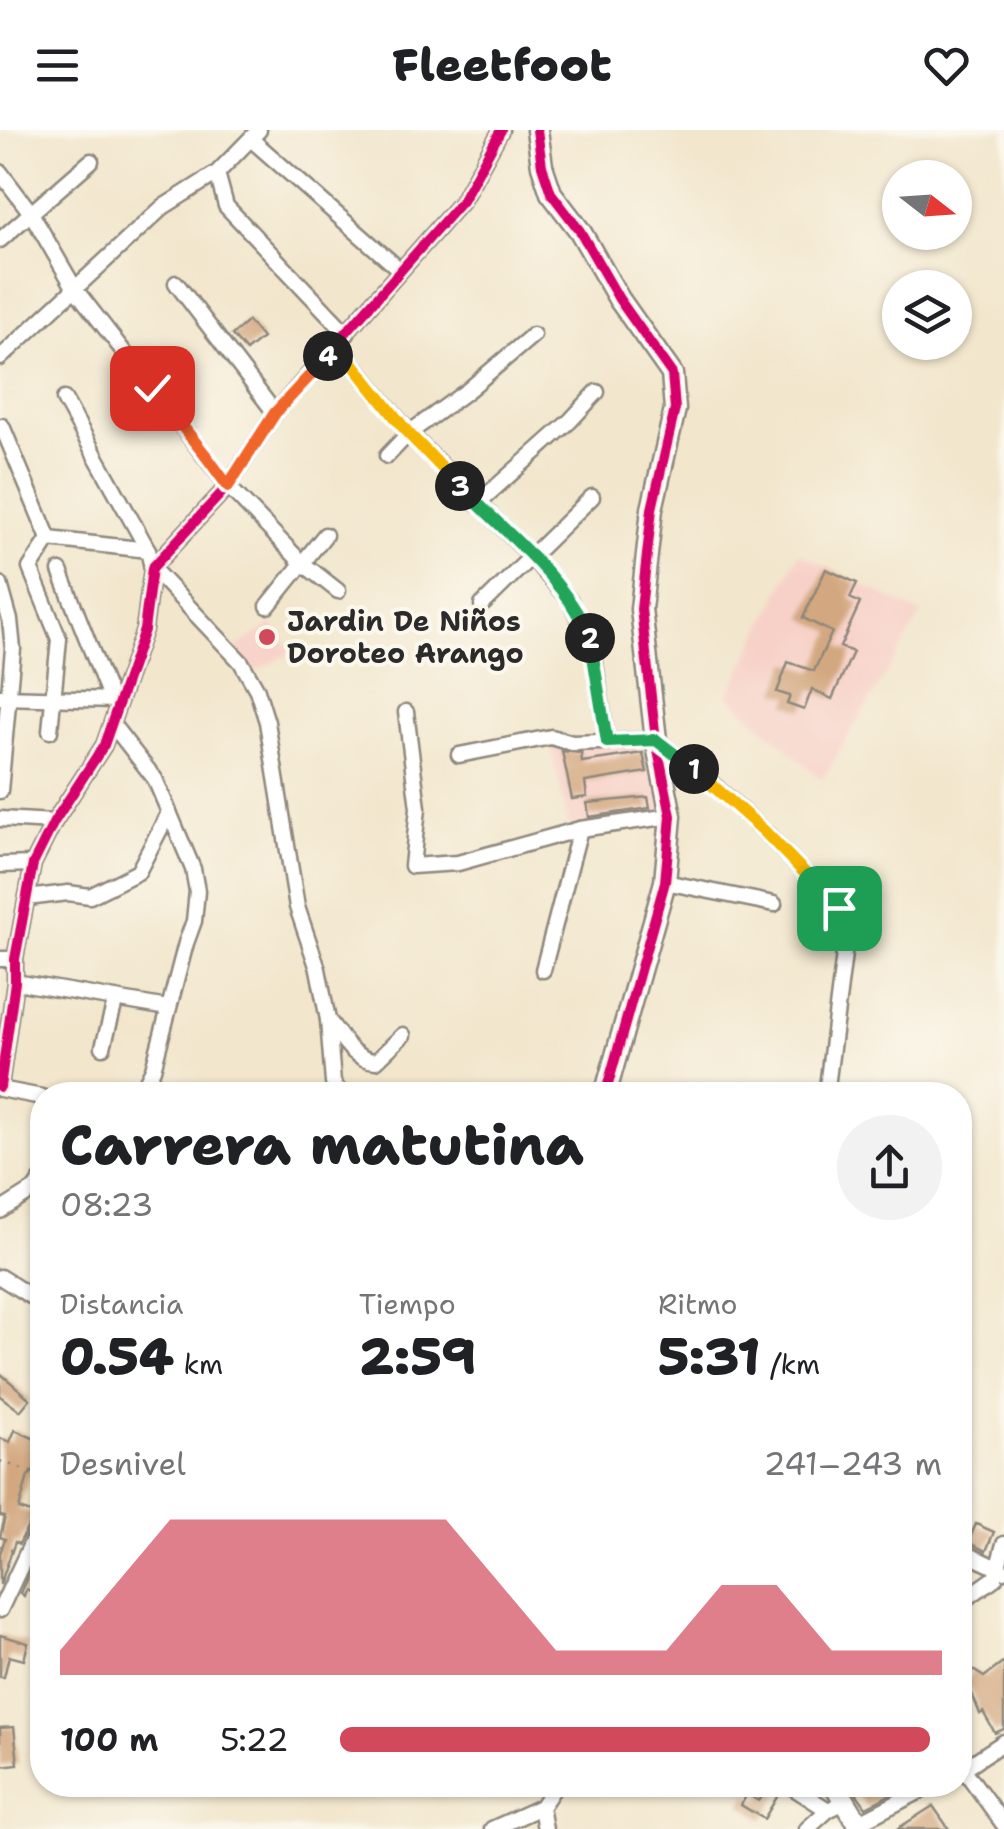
<!DOCTYPE html>
<html lang="es">
<head>
<meta charset="utf-8">
<style>
  body { margin:0; font-family:"Shantell Sans",sans-serif; background:#f2f2f2; color:#202124; height:100vh; display:flex; flex-direction:column; font-size:38px; white-space:nowrap }
  * { box-sizing:border-box; margin:0 }
  p { font-size:32px; color:#757577 }
  .icon { flex:none; width:55px; height:55px; fill:none; stroke:currentColor; stroke-width:2; stroke-linecap:round; stroke-linejoin:round }
  .map { position:relative; flex:1; overflow:hidden }
  .sheet { position:absolute; left:30px; top:952px; width:942px; height:715px; display:flex; flex-direction:column; background:#fff; border-radius:40px; box-shadow:0 2px 8px #0004 }
  .sheet>* { flex:none }
  .needle { width:65px; rotate:107deg }
  .controls { position:absolute; left:882px; top:30px; display:grid; gap:20px }
  .controls a { display:grid; place-items:center; width:90px; height:90px; border-radius:50%; background:#fff; box-shadow:0 2px 8px #0004; font-size:50px }
  .pin { position:absolute; display:grid; place-items:center; width:85px; height:85px; color:#fff; margin:-42px; border-radius:20px; box-shadow:0 5px 15px #0006 }
  .km { position:absolute; width:50px; height:50px; margin:-25px; border-radius:50%; background:#222; color:#fff; font-size:28px; line-height:50px; text-align:center }
  .round { display:grid; place-items:center; flex:none; width:105px; height:105px; border-radius:52px; background:#f2f2f2 }
  .headline { display:flex; align-items:center; justify-content:space-between; height:170px; padding:0 30px }
  h1 { font-size:55px; font-weight:800; line-height:75px }
  .metrics { display:grid; grid-template-columns:repeat(3,1fr); gap:15px; height:170px; padding:10px 30px }
  .metrics div { display:grid; align-content:center }
  .metrics b { font-size:50px; font-weight:800 }
  .metrics small { font-size:28px; font-weight:400 }
  .metrics p { font-size:28px }
  .chart { height:280px; padding:20px 30px }
  .chart p { display:flex; justify-content:space-between }
  .chart svg { width:100%; height:180px; margin-top:10px; fill:#d1495b; opacity:.7 }
  ul { padding:0 30px; list-style:none; font-size:32px }
  li { display:grid; grid-template-columns:160px 120px 1fr; align-items:center; height:75px }
  li i { height:25px; border-radius:12px; background:#d1495b }
  header { display:flex; justify-content:space-between; align-items:center; height:130px; padding:0 30px; background:#fff; font-size:45px; font-weight:800 }
  .map>svg:first-child { display:block }
  .built { fill:#f7d1c8 }
  .building { fill:#d3a880 }
  .lines { fill:none; stroke-linecap:round; stroke-linejoin:round }
  .street-casing { stroke:#8e887c; stroke-width:19 }
  .secondary-casing { stroke:#8e887c; stroke-width:25 }
  .path { stroke:#8e887c; stroke-width:2.5; stroke-dasharray:2.5 8; stroke-linecap:butt }
  .street { stroke:#fff; stroke-width:14 }
  .secondary { stroke:#fff; stroke-width:20 }
  .cycleway-casing { stroke:#fbf7ec; stroke-width:16 }
  .cycleway { stroke:#d6006c; stroke-width:10 }
  .split-1-casing { stroke:#fff; stroke-width:20 }
  .split-2-casing { stroke:#fff; stroke-width:20 }
  .split-3-casing { stroke:#fff; stroke-width:20 }
  .split-4-casing { stroke:#fff; stroke-width:20 }
  .split-5-casing { stroke:#fff; stroke-width:20 }
  .split-6-casing { stroke:#fff; stroke-width:20 }
  .split-1 { stroke:#f5b400; stroke-width:12 }
  .split-2 { stroke:#22a559; stroke-width:12 }
  .split-3 { stroke:#22a559; stroke-width:12 }
  .split-4 { stroke:#f5b400; stroke-width:12 }
  .split-5 { stroke:#f0652b; stroke-width:12 }
  .split-6 { stroke:#f0652b; stroke-width:12 }
  .poi-dot { fill:#d1495b; stroke:#fbf7ec; stroke-width:4 }
  .labels { text-anchor:middle; stroke-width:8; stroke-linejoin:round; paint-order:stroke }
  .poi-label { font-size:28px; font-weight:bold; fill:#2b2b2b; stroke:#fbf7ec; text-anchor:start }
</style>
</head>
<body>
<header><svg class="icon" aria-label="menu" viewBox="0 0 24 24"><path d="M4 6h16M4 12h16M4 18h16"/></svg>Fleetfoot<svg class="icon" aria-label="heart" viewBox="0 0 24 24"><path d="M12 20l-8-8c-3-5 5-10 8-4 3-6 11-1 8 4z"/></svg></header>
<div class="map">
<svg width="1004" height="1699" viewBox="0 0 1004 1699">
  <rect width="100%" height="100%" fill="#fbf7ec"/>
  <filter id="ink" filterUnits="userSpaceOnUse"><feTurbulence type="fractalNoise" baseFrequency=".01" numOctaves="2"/><feDisplacementMap in="SourceGraphic" scale="20" xChannelSelector="R" yChannelSelector="G"/><feConvolveMatrix kernelMatrix="1 2 1 2 8 2 1 2 1" color-interpolation-filters="sRGB"/></filter>
  <filter id="wash" filterUnits="userSpaceOnUse"><feTurbulence type="fractalNoise" baseFrequency=".0048" numOctaves="4" result="noise"/><feDisplacementMap in="SourceGraphic" scale="40" xChannelSelector="R" yChannelSelector="G"/><feGaussianBlur stdDeviation="2.25" result="paint"/><feColorMatrix in="noise" values="0 0 0 0 0 0 0 0 0 0 0 0 0 0 0 0 0 1.4 0 .05"/><feComposite in="paint" operator="in"/></filter>
  <g filter="url(#wash)">
    <rect width="100%" height="100%" fill="#f2e6cc"/>
    <g class="built">
      <polygon points="799,423 922,484 822,650 728,566"/>
      <polygon points="272,494 291,522 250,544 232,520"/>
      <polygon points="653,613 663,685 570,699 550,615"/>
    </g>
    <g id="blocks">
      <g class="building">
        <polygon points="248,191 262,208 246,221 232,205"/>
        <polygon points="826,439 857,453 850,468 860,473 840,517 853,522 832,569 812,559 804,580 787,574 790,566 777,562 788,532 814,541 832,502 803,488"/>
        <polygon points="562,621 581,623 582,632 643,623 647,642 585,652 587,667 572,669"/>
        <polygon points="648,667 650,678 589,687 587,673"/>
        <polygon points="0,1243 30,1269 20,1281 0,1266"/>
        <polygon points="15,1300 42,1312 42,1334 28,1346 19,1379 34,1384 19,1414 15,1412 0,1455 0,1423 5,1409 0,1407 5,1387 0,1386 0,1308 10,1312"/>
        <polygon points="976,1394 994,1402 986,1421 968,1412"/>
        <polygon points="42,1415 42,1467 26,1459 24,1466 20,1463"/>
        <polygon points="0,1505 28,1513 24,1530 9,1526 4,1547 0,1547"/>
        <polygon points="1004,1532 1004,1599 995,1603 983,1582 980,1584 971,1561 963,1555 973,1540 984,1547"/>
        <polygon points="14,1597 18,1634 0,1636 0,1598"/>
        <polygon points="862,1655 909,1655 866,1677 853,1659"/>
        <polygon points="769,1656 780,1662 764,1689 741,1675 747,1664 759,1671"/>
        <polygon points="933,1676 949,1699 897,1699"/>
      </g>
    </g>
  </g>
  <g filter="url(#ink)">
    <use href="#blocks" fill-opacity="0" stroke="#8e887c" stroke-width="2.5"/>
    <g class="lines">
      <defs>
        <g id="street">
          <polyline points="252,10 400,140"/>
          <polyline points="0,42 31,83 75,159 228,356 301,432 338,461"/>
          <polyline points="217,43 226,76 347,204"/>
          <polyline points="0,110 91,31"/>
          <polyline points="176,153 275,283"/>
          <polyline points="338,215 409,303 530,425 570,471 592,514 607,612"/>
          <polyline points="0,228 163,77 217,43 259,0"/>
          <polyline points="64,269 148,420"/>
          <polyline points="2,296 49,409"/>
          <polyline points="387,326 409,303 467,261 533,205"/>
          <polyline points="477,374 570,291 597,262"/>
          <polyline points="60,441 110,567"/>
          <polyline points="0,454 10,490 13,519 0,661"/>
          <polyline points="482,475 592,367"/>
          <polyline points="268,476 325,405"/>
          <polyline points="0,567 117,570"/>
          <polyline points="406,582 418,678 412,736 458,733 580,699 671,686"/>
          <polyline points="112,594 155,649 193,739 197,761 194,791 186,813 153,939 140,965"/>
          <polyline points="50,601 59,509 30,438 49,409 148,420 152,438 241,532 257,560 267,592 297,777 318,839 328,890 333,953 342,965"/>
          <polyline points="459,625 551,607 572,613 656,610 708,650 763,700 839,778 847,800 826,965"/>
          <polyline points="0,689 54,692"/>
          <polyline points="0,735 33,734"/>
          <polyline points="665,752 774,774"/>
          <polyline points="27,768 68,763 90,766 138,742 168,684"/>
          <polyline points="0,829 15,829"/>
          <polyline points="543,840 580,699"/>
          <polyline points="15,852 168,878"/>
          <path d="M328,890C342,907 352,930 376,931L403,905"/>
          <polyline points="103,917 115,872"/>
          <polyline points="0,957 15,852 15,829 33,734 54,692 104,615 144,500 152,438 228,356 275,283 462,71 501,0"/>
          <polyline points="0,959 42,967"/>
          <polyline points="0,1081 35,1059 42,1049"/>
          <polyline points="0,1147 35,1169 42,1179"/>
          <polyline points="960,1421 1004,1441"/>
          <polyline points="960,1473 995,1448 1004,1414"/>
          <polyline points="0,1480 42,1391"/>
          <polyline points="960,1634 1004,1695"/>
          <polyline points="960,1641 1004,1612"/>
          <polyline points="789,1655 828,1680"/>
          <polyline points="855,1698 858,1693 932,1655"/>
          <polyline points="492,1699 541,1677"/>
          <polyline points="545,1699 541,1677 556,1655"/>
          <polyline points="807,1699 828,1680 845,1672"/>
        </g>
        <g id="secondary">
          <polyline points="537,0 542,36 551,63 580,101 619,169 672,244 675,279 652,379 641,479 656,610 671,686 665,752 605,965"/>
          <polyline points="835,1655 858,1693"/>
        </g>
      </defs>
      <use href="#street" class="street-casing"/>
      <use href="#secondary" class="secondary-casing"/>
      <g class="path">
        <polyline points="0,1331 42,1346"/>
        <polyline points="0,1416 11,1420"/>
      </g>
      <use href="#street" class="street"/>
      <use href="#secondary" class="secondary"/>
      <defs>
        <g id="cycleway">
          <polyline points="537,0 542,36 551,63 580,101 619,169 672,244 675,279 652,379 641,479 656,610 671,686 665,752 605,965"/>
          <polyline points="0,957 15,852 15,829 33,734 54,692 104,615 144,500 152,438 228,356 275,283 462,71 501,0"/>
        </g>
      </defs>
      <use href="#cycleway" class="cycleway-casing"/>
      <use href="#cycleway" class="cycleway"/>
    </g>
  </g>
  <g class="lines" filter="url(#ink)">
    <defs>
      <polyline id="split-1" points="694,639 763,700 839,778"/>
      <polyline id="split-2" points="590,508 607,612 656,610 694,639"/>
      <path id="split-3" d="M460,356C506,403 564,447 590,508"/>
      <polyline id="split-4" points="328,226 338,215 408,303 460,356"/>
      <polyline id="split-5" points="206,326 228,356 275,283 328,226"/>
      <polyline id="split-6" points="152,258 206,326"/>
    </defs>
    <use href="#split-1" class="split-1-casing"/>
    <use href="#split-2" class="split-2-casing"/>
    <use href="#split-3" class="split-3-casing"/>
    <use href="#split-4" class="split-4-casing"/>
    <use href="#split-5" class="split-5-casing"/>
    <use href="#split-6" class="split-6-casing"/>
    <use href="#split-1" class="split-1"/>
    <use href="#split-2" class="split-2"/>
    <use href="#split-3" class="split-3"/>
    <use href="#split-4" class="split-4"/>
    <use href="#split-5" class="split-5"/>
    <use href="#split-6" class="split-6"/>
  </g>
  <circle class="poi-dot" cx="267" cy="507" r="10"/>
  <g class="labels">
    <g class="poi-label">
      <text x="287" y="501">Jardin De Niños<tspan x="287" dy="32">Doroteo Arango</tspan></text>
    </g>
  </g>
</svg>
<div class="controls">
<a><svg class="needle" viewBox="-14 -14 28 28"><path d="M0-13l5 13h-10z" fill="#e53935"/><path d="M0 13l5-13h-10z" fill="#757577"/></svg></a>
<a><svg class="icon" aria-label="layers" viewBox="0 0 24 24"><path d="M12 4l9 5-9 5-9-5zM3 14l9 5 9-5"/></svg></a>
</div>
<div class="pin" style="left:839px;top:778px;background:#1e9e55"><svg class="icon" aria-label="arrive" viewBox="0 0 24 24"><path d="M6 21V4h12l-3 4 3 4H6"/></svg></div>
<div class="pin" style="left:152px;top:258px;background:#d93025"><svg class="icon" aria-label="check" viewBox="0 0 24 24"><path d="M5 12l5 5 9-10"/></svg></div>
<b class="km" style="left:694px;top:639px">1</b>
<b class="km" style="left:590px;top:508px">2</b>
<b class="km" style="left:460px;top:356px">3</b>
<b class="km" style="left:328px;top:226px">4</b>
<section class="sheet">
<div class="headline"><div><h1>Carrera matutina</h1><p>08:23</p></div><a class="round"><svg class="icon" aria-label="share" viewBox="0 0 24 24"><path d="M12 15V3M7 8l5-5 5 5M5 13v7h14v-7"/></svg></a></div>
<div class="metrics">
<div><p>Distancia</p><b>0.54<small> km</small></b></div>
<div><p>Tiempo</p><b>2:59</b></div>
<div><p>Ritmo</p><b>5:31<small> /km</small></b></div>
</div>
<div class="chart"><p><span>Desnivel</span>241–243 m</p>
<svg viewBox="0 0 160 44" preserveAspectRatio="none"><path d="M0 44V38L10 22L20 6L30 6L40 6L50 6L60 6L70 6L80 22L90 38L100 38L110 38L120 22L130 22L140 38L150 38L160 38V44z"/></svg>
</div>
<ul>
<li><b>100 m</b>5:22<i style="width:98%"></i></li>
</ul>
</section>
</div>
</body>
</html>
